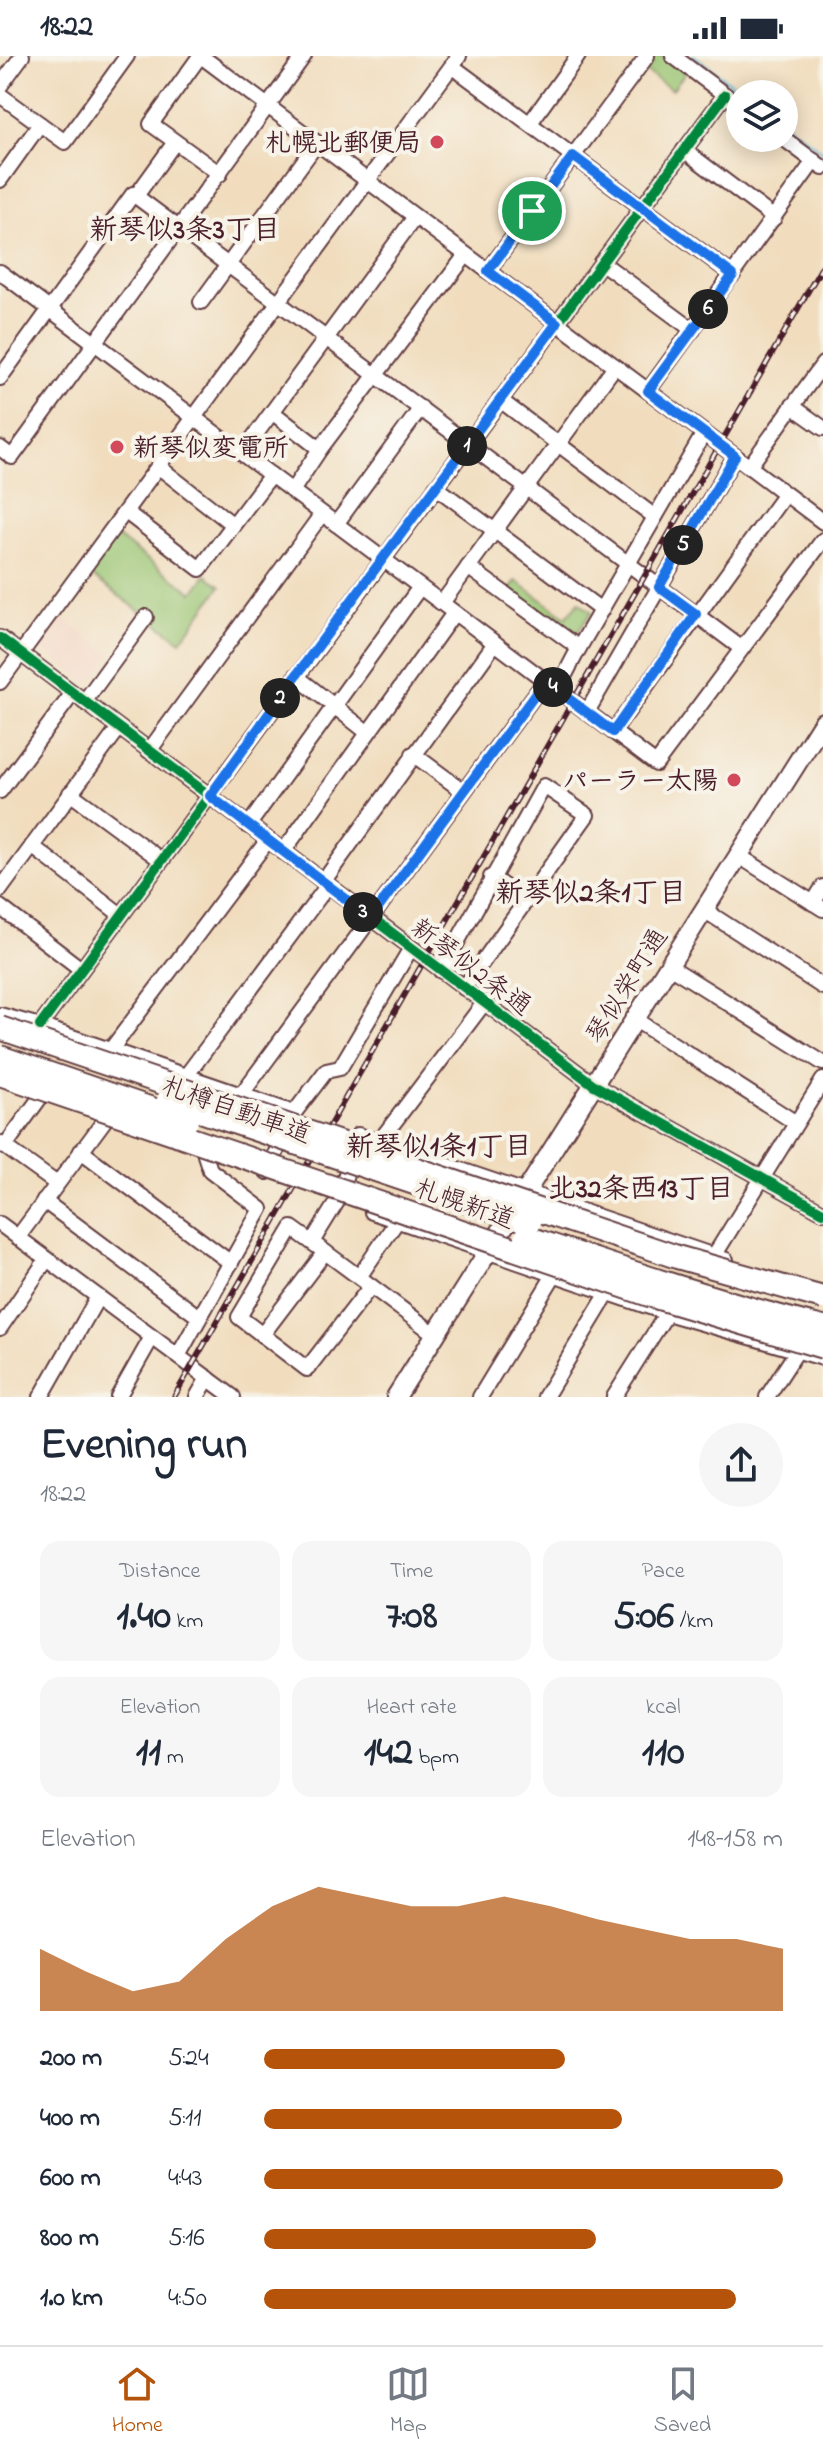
<!DOCTYPE html>
<html lang="en">
<head>
<meta charset="utf-8">
<style>
  body { margin:0; font-family:"Indie Flower","Klee One",sans-serif; background:#f6f6f7; color:#1f2937; height:100vh; display:flex; flex-direction:column; font-size:30px; white-space:nowrap }
  * { box-sizing:border-box; margin:0 }
  p { font-size:26px; color:#747a83 }
  .icon { flex:none; width:44px; height:44px; fill:none; stroke:currentColor; stroke-width:2; stroke-linecap:round; stroke-linejoin:round }
  .map { position:relative; height:1341px; overflow:hidden }
  .details { display:flex; flex-direction:column; background:#fff; flex:1 }
  .details>* { flex:none }
  .fabs { position:absolute; left:726px; top:24px; display:grid; gap:16px }
  .fabs a { display:grid; place-items:center; width:72px; height:72px; border-radius:50%; background:#fff; box-shadow:0 4px 20px #0003; font-size:40px }
  .pin { position:absolute; display:grid; place-items:center; width:68px; height:68px; color:#fff; margin:-34px; border:4px solid #fff; border-radius:50%; box-shadow:0 2px 8px #0007 }
  .km { position:absolute; width:40px; height:40px; margin:-20px; border-radius:50%; background:#222; color:#fff; font-size:22px; line-height:40px; text-align:center }
  .round { display:grid; place-items:center; flex:none; width:84px; height:84px; border-radius:42px; background:#f6f6f7 }
  .head { display:flex; align-items:center; justify-content:space-between; height:136px; padding:0 40px }
  h1 { font-size:44px; font-weight:700; line-height:60px }
  .metrics { display:grid; grid-template-columns:repeat(3,1fr); gap:12px; height:136px; padding:8px 40px }
  .metrics div { display:grid; align-content:center; border-radius:20px; background:#f6f6f7; text-align:center }
  .metrics b { font-size:40px; font-weight:700 }
  .metrics small { font-size:22px; font-weight:400 }
  .metrics p { font-size:22px }
  .chart { height:224px; padding:16px 40px }
  .chart p { display:flex; justify-content:space-between }
  .chart svg { width:100%; height:144px; margin-top:8px; fill:#b45309; opacity:.7 }
  ul { padding:0 40px; list-style:none; font-size:26px }
  li { display:grid; grid-template-columns:128px 96px 1fr; align-items:center; height:60px }
  li i { height:20px; border-radius:10px; background:#b45309 }
  .status { display:flex; justify-content:space-between; align-items:center; height:56px; padding:0 40px; background:#fff; direction:ltr }
  .status svg { height:22px; fill:currentColor }
  .tab-bar { display:flex; justify-content:space-around; align-items:center; height:112px; border-top:2px solid #e0e1e3; background:#fff; font-size:22px; color:#747a83 }
  .tab-bar a { display:grid; justify-items:center; gap:4px }
  .tab-bar .active { color:#b45309 }
  .map>svg:first-child { display:block }
  .built { fill:#f4d3c0 }
  .green { fill:#99c471; stroke:#72724e; stroke-width:2 }
  .lines { fill:none; stroke-linecap:round; stroke-linejoin:round }
  .stream { stroke:#56b4d4; stroke-width:3 }
  .minor-casing { stroke:#633c41; stroke-width:18 }
  .major-casing { stroke:#633c41; stroke-width:22 }
  .minor { stroke:#fff; stroke-width:14 }
  .major { stroke:#fff; stroke-width:18 }
  .rail-casing { stroke:#4a1f2b; stroke-width:6 }
  .rail { stroke:#f7f3e8; stroke-width:3; stroke-dasharray:9; stroke-linecap:butt }
  .highway-bridge-casing { stroke:#633c41; stroke-width:26; stroke-linecap:butt }
  .highway-bridge { stroke:#fff; stroke-width:22 }
  .cycleway-casing { stroke:#f7f3e8; stroke-width:15 }
  .cycleway { stroke:#00873e; stroke-width:10 }
  .route-casing { stroke:#fff; stroke-width:16 }
  .route { stroke:#1a73e8; stroke-width:10 }
  .poi-dot { fill:#d1495b; stroke:#f7f3e8; stroke-width:3 }
  .labels { text-anchor:middle; stroke-width:8; stroke-linejoin:round; paint-order:stroke }
  .poi-label { font-size:26px; font-weight:bold; fill:#4a1f2b; stroke:#f7f3e8; text-anchor:end }
  .street-label { font-size:26px; fill:#4a1f2b; stroke:#f7f3e8 }
  .neighbourhood-label { font-size:28px; font-weight:bold; fill:#4a1f2b; stroke:#f7f3e8 }
</style>
</head>
<body>
<div class="status"><b>18:22</b><svg viewBox="0 0 49 12"><path d="M0 12V9h3v3zM5 12V6h3v6zM10 12V3h3v9zM15 12V0h3v12zM26 1h20v11H26zM47 4h2v5h-2z"/></svg></div>
<div class="map">
<svg width="823" height="1341" viewBox="0 0 823 1341">
  <rect width="100%" height="100%" fill="#f7f3e8"/>
  <filter id="ink" filterUnits="userSpaceOnUse"><feTurbulence type="fractalNoise" baseFrequency=".0125" numOctaves="2"/><feDisplacementMap in="SourceGraphic" scale="16" xChannelSelector="R" yChannelSelector="G"/><feConvolveMatrix kernelMatrix="1 2 1 2 8 2 1 2 1" color-interpolation-filters="sRGB"/></filter>
  <filter id="wash" filterUnits="userSpaceOnUse"><feTurbulence type="fractalNoise" baseFrequency=".006" numOctaves="4" result="noise"/><feDisplacementMap in="SourceGraphic" scale="32" xChannelSelector="R" yChannelSelector="G"/><feGaussianBlur stdDeviation="1.8" result="paint"/><feColorMatrix in="noise" values="0 0 0 0 0 0 0 0 0 0 0 0 0 0 0 0 0 1.4 0 .05"/><feComposite in="paint" operator="in"/></filter>
  <g filter="url(#wash)">
    <rect width="100%" height="100%" fill="#f1ddbe"/>
    <polygon class="built" points="59,559 111,598 92,625 85,626 41,592 41,583"/>
    <g class="green">
      <polygon points="650,0 664,0 686,16 672,34 641,12"/>
      <polygon points="116,480 193,537 206,519 221,530 181,585 89,518"/>
      <polygon points="516,525 566,561 579,546 592,556 573,582 509,535"/>
    </g>
    <g class="lines">
      <g class="stream">
        <polyline points="694,0 745,38"/>
        <polyline points="784,67 823,96"/>
      </g>
    </g>
  </g>
  <g filter="url(#ink)">
    <g class="lines">
      <defs>
        <g id="minor">
          <polyline points="200,0 151,68 220,118"/>
          <polyline points="201,0 823,466"/>
          <polyline points="673,0 740,50"/>
          <polyline points="452,10 733,219"/>
          <polyline points="0,30 22,0"/>
          <polyline points="0,39 40,68 0,124"/>
          <polyline points="530,67 578,0"/>
          <polyline points="40,68 65,86 127,0"/>
          <polyline points="783,82 823,112"/>
          <polyline points="684,94 774,162"/>
          <polyline points="136,140 175,86"/>
          <polyline points="601,206 693,274"/>
          <polyline points="488,215 647,0"/>
          <polyline points="0,216 587,656"/>
          <polyline points="201,246 317,87"/>
          <polyline points="0,322 133,138 741,592"/>
          <polyline points="648,335 814,105"/>
          <polyline points="500,344 655,461"/>
          <polyline points="792,350 823,372"/>
          <polyline points="272,356 320,393"/>
          <polyline points="0,392 12,401 304,0"/>
          <polyline points="242,397 415,161"/>
          <polyline points="735,400 587,656 656,708 823,484"/>
          <polyline points="159,411 232,468"/>
          <polyline points="749,411 823,308"/>
          <polyline points="436,431 601,554"/>
          <polyline points="292,435 320,393 466,199"/>
          <polyline points="126,456 200,513 271,419"/>
          <polyline points="336,468 421,352"/>
          <polyline points="468,511 579,592"/>
          <polyline points="442,547 615,310"/>
          <polyline points="0,582 594,1029 823,1156"/>
          <polyline points="296,620 367,676"/>
          <polyline points="0,626 459,0"/>
          <polyline points="557,634 579,592 704,377"/>
          <polyline points="84,646 146,561"/>
          <polyline points="613,676 785,438"/>
          <polyline points="149,695 322,458"/>
          <polyline points="413,698 463,735"/>
          <polyline points="0,735 73,637"/>
          <polyline points="70,737 161,804"/>
          <polyline points="248,770 420,531"/>
          <polyline points="32,790 121,859"/>
          <polyline points="283,796 454,557"/>
          <polyline points="739,800 823,853"/>
          <polyline points="491,821 524,845"/>
          <polyline points="323,826 495,587"/>
          <polyline points="0,834 119,672"/>
          <polyline points="813,847 823,831"/>
          <polyline points="0,851 81,913"/>
          <polyline points="704,854 823,931"/>
          <polyline points="669,910 823,1007"/>
          <polyline points="441,915 544,730 587,759 464,932"/>
          <polyline points="0,959 40,970 294,1057"/>
          <polyline points="634,963 796,1067"/>
          <polyline points="40,970 725,39"/>
          <polyline points="110,995 268,784"/>
          <polyline points="186,1020 328,829"/>
          <polyline points="241,1039 545,625"/>
          <polyline points="379,1086 484,947"/>
          <polyline points="0,1087 57,1128"/>
          <polyline points="5,1090 42,1039"/>
          <polyline points="81,1095 231,1207"/>
          <polyline points="267,1116 294,1057 326,1015 340,1012 411,892"/>
          <polyline points="44,1145 199,1261"/>
          <polyline points="372,1156 667,1257 823,1302"/>
          <polyline points="0,1168 233,1341"/>
          <polyline points="18,1181 107,1061"/>
          <polyline points="312,1186 338,1144 358,1079 726,1204"/>
          <polyline points="714,1200 823,1024"/>
          <polyline points="359,1221 397,1165"/>
          <path d="M371,1230L307,1313L239,1261L292,1172C341,1207 388,1243 436,1279"/>
          <polyline points="0,1272 47,1203"/>
          <polyline points="262,1279 325,1196"/>
          <polyline points="178,1300 261,1153 210,1114 205,1099"/>
          <polyline points="41,1341 98,1241"/>
          <polyline points="118,1341 152,1281"/>
          <polyline points="197,1341 208,1322"/>
          <polyline points="480,1341 554,1219"/>
          <polyline points="545,1341 608,1237"/>
          <polyline points="614,1341 667,1257"/>
          <polyline points="767,1341 797,1295"/>
        </g>
        <polyline id="major" points="396,1341 823,666"/>
      </defs>
      <use href="#minor" class="minor-casing"/>
      <use href="#major" class="major-casing"/>
      <use href="#minor" class="minor"/>
      <use href="#major" class="major"/>
      <defs>
        <polyline id="rail" points="174,1341 823,209"/>
      </defs>
      <use href="#rail" class="rail-casing"/>
      <use href="#rail" class="rail"/>
      <defs>
        <g id="highway-bridge">
          <polyline points="0,972 677,1201 823,1242"/>
          <polyline points="0,1001 187,1065"/>
          <polyline points="0,1018 655,1241 823,1291"/>
          <polyline points="168,1044 530,1166"/>
          <path d="M526,1181C624,1214 722,1247 823,1272"/>
        </g>
      </defs>
      <use href="#highway-bridge" class="highway-bridge-casing"/>
      <use href="#highway-bridge" class="highway-bridge"/>
      <defs>
        <g id="cycleway">
          <polyline points="0,582 594,1029 823,1156"/>
          <polyline points="40,970 725,39"/>
        </g>
      </defs>
      <use href="#cycleway" class="cycleway-casing"/>
      <use href="#cycleway" class="cycleway"/>
    </g>
  </g>
  <g class="lines" filter="url(#ink)">
    <defs>
      <polygon id="route" points="573,100 733,219 648,335 735,400 659,531 696,558 613,676 545,625 371,862 210,740 296,620 557,267 488,215"/>
    </defs>
    <use href="#route" class="route-casing"/>
    <use href="#route" class="route"/>
  </g>
  <g class="poi-dot">
    <circle cx="437" cy="86" r="8"/>
    <circle cx="117" cy="391" r="8"/>
    <circle cx="734" cy="724" r="8"/>
  </g>
  <g class="labels">
    <g class="poi-label">
      <text x="421" y="95">札幌北郵便局</text>
      <text x="133" y="400" text-anchor="start">新琴似変電所</text>
      <text x="718" y="733">パーラー太陽</text>
    </g>
    <g class="street-label">
      <text transform="translate(472 910) rotate(37)" y="9">新琴似2条通</text>
      <text transform="translate(626 929) rotate(-58)" y="9">琴似栄町通</text>
      <text transform="translate(237 1053) rotate(19)" y="9">札樽自動車道</text>
      <text transform="translate(465 1147) rotate(19)" y="9">札幌新道</text>
    </g>
    <g class="neighbourhood-label">
      <text x="185" y="182">新琴似3条3丁目</text>
      <text x="591" y="845">新琴似2条1丁目</text>
      <text x="439" y="1099">新琴似1条1丁目</text>
      <text x="641" y="1141">北32条西13丁目</text>
    </g>
  </g>
</svg>
<div class="fabs">
<a><svg class="icon" aria-label="layers" viewBox="0 0 24 24"><path d="M12 4l9 5-9 5-9-5zM3 14l9 5 9-5"/></svg></a>
</div>
<div class="pin" style="left:532px;top:155px;background:#1e9e55"><svg class="icon" aria-label="arrive" viewBox="0 0 24 24"><path d="M6 21V4h12l-3 4 3 4H6"/></svg></div>
<b class="km" style="left:467px;top:390px">1</b>
<b class="km" style="left:280px;top:642px">2</b>
<b class="km" style="left:363px;top:856px">3</b>
<b class="km" style="left:553px;top:631px">4</b>
<b class="km" style="left:683px;top:489px">5</b>
<b class="km" style="left:708px;top:253px">6</b>
</div>
<section class="details">
<div class="head"><div><h1>Evening run</h1><p>18:22</p></div><a class="round"><svg class="icon" aria-label="share" viewBox="0 0 24 24"><path d="M12 15V3M7 8l5-5 5 5M5 13v7h14v-7"/></svg></a></div>
<div class="metrics">
<div><p>Distance</p><b>1.40<small> km</small></b></div>
<div><p>Time</p><b>7:08</b></div>
<div><p>Pace</p><b>5:06<small> /km</small></b></div>
</div>
<div class="metrics">
<div><p>Elevation</p><b>11<small> m</small></b></div>
<div><p>Heart rate</p><b>142<small> bpm</small></b></div>
<div><p>kcal</p><b>110</b></div>
</div>
<div class="chart"><p><span>Elevation</span>148–158 m</p>
<svg viewBox="0 0 160 44" preserveAspectRatio="none"><path d="M0 44V25L10 32L20 38L30 35L40 22L50 12L60 6L70 9L80 12L90 12L100 9L110 12L120 16L130 19L140 22L150 22L160 25V44z"/></svg>
</div>
<ul>
<li><b>200 m</b>5:24<i style="width:58%"></i></li>
<li><b>400 m</b>5:11<i style="width:69%"></i></li>
<li><b>600 m</b>4:43<i style="width:100%"></i></li>
<li><b>800 m</b>5:16<i style="width:64%"></i></li>
<li><b>1.0 km</b>4:50<i style="width:91%"></i></li>
</ul>
</section>
<nav class="tab-bar">
<a class="active"><svg class="icon" aria-label="home" viewBox="0 0 24 24"><path d="M3 11l9-7 9 7M6 9v11h12V9"/></svg>Home</a>
<a><svg class="icon" aria-label="map" viewBox="0 0 24 24"><path d="M3 6l6-2 6 2 6-2v14l-6 2-6-2-6 2zM9 4v14M15 6v14"/></svg>Map</a>
<a><svg class="icon" aria-label="saved" viewBox="0 0 24 24"><path d="M7 4h10v16l-5-4-5 4z"/></svg>Saved</a>
</nav>
</body>
</html>
